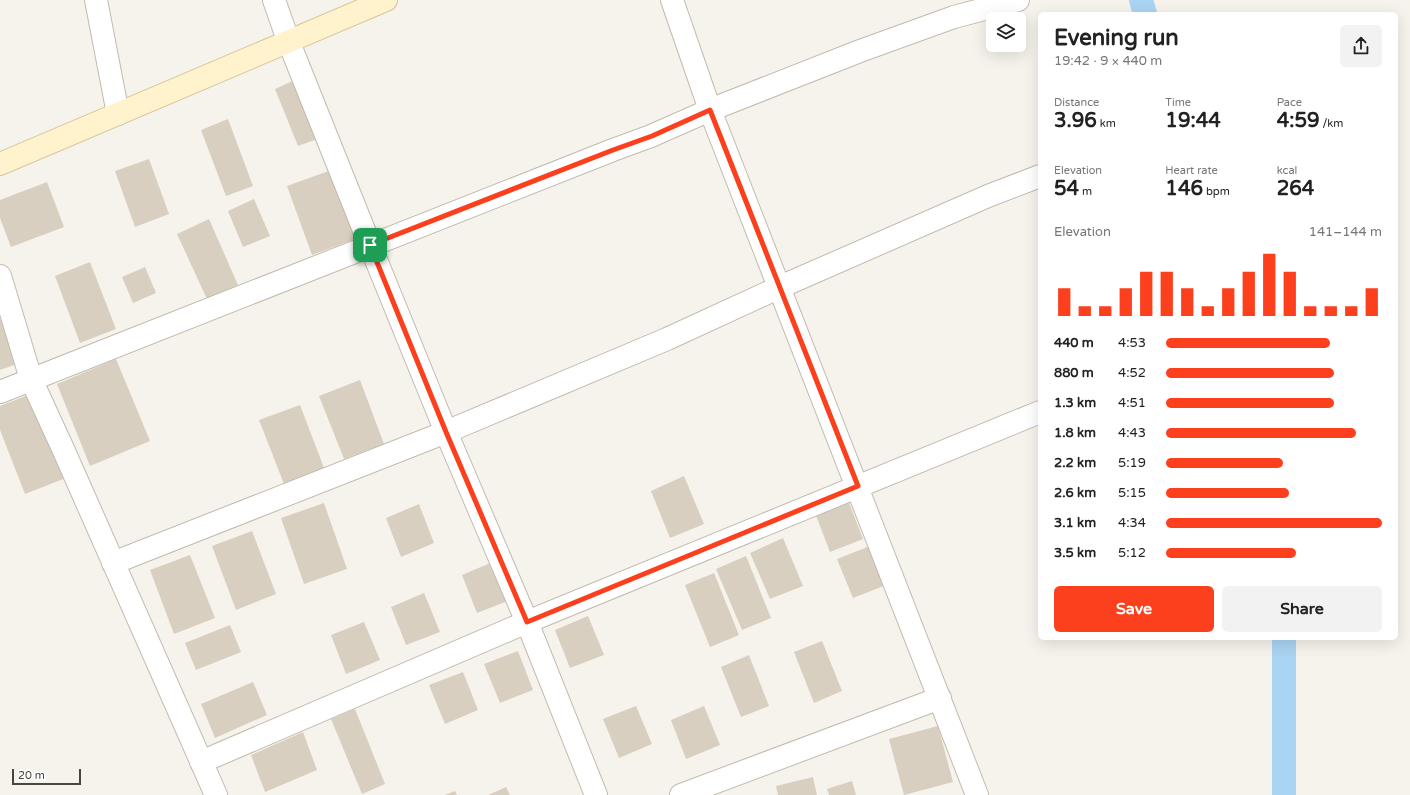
<!DOCTYPE html>
<html lang="en">
<head>
<meta charset="utf-8">
<style>
  body { margin:0; font-family:"Varela Round",sans-serif; background:#f2f2f2; color:#222; height:100vh; display:flex; flex-direction:column; font-size:15px; white-space:nowrap }
  * { box-sizing:border-box; margin:0 }
  p { font-size:13px; color:#767676 }
  .icon { flex:none; width:22px; height:22px; fill:none; stroke:currentColor; stroke-width:2; stroke-linecap:round; stroke-linejoin:round }
  .map { position:relative; flex:1; overflow:hidden }
  .drawer { position:absolute; left:1038px; top:12px; width:360px; height:628px; display:flex; flex-direction:column; background:#fff; border-radius:6px; box-shadow:0 4px 16px #0002 }
  .drawer>* { flex:none }
  .buttons { position:absolute; left:986px; top:12px; display:grid; gap:8px }
  .buttons a { display:grid; place-items:center; width:40px; height:40px; border-radius:6px; background:#fff; box-shadow:0 4px 16px #0002; font-size:20px }
  .scale { position:absolute; left:12px; bottom:10px; width:69px; box-sizing:border-box; padding-left:4px; border:2px solid #4b4439; border-top:0; font-size:11px; line-height:14px; white-space:nowrap; color:#4b4439; -webkit-text-stroke:3px #fff; paint-order:stroke }
  .pin { position:absolute; display:grid; place-items:center; width:34px; height:34px; color:#fff; margin:-17px; border-radius:8px; box-shadow:0 2px 6px #0006 }
  .round { display:grid; place-items:center; flex:none; width:42px; height:42px; border-radius:6px; background:#f2f2f2 }
  .head { display:flex; align-items:center; justify-content:space-between; height:68px; padding:0 16px }
  h1 { font-size:22px; font-weight:800; line-height:30px }
  .stats { display:grid; grid-template-columns:repeat(3,1fr); gap:6px; height:68px; padding:4px 16px }
  .stats div { display:grid; align-content:center }
  .stats b { font-size:20px; font-weight:800 }
  .stats small { font-size:11px; font-weight:400 }
  .stats p { font-size:11px }
  .chart { height:112px; padding:8px 16px }
  .chart p { display:flex; justify-content:space-between }
  .chart svg { width:100%; height:72px; margin-top:4px; stroke:#fc3f1d; stroke-width:6 }
  .primary-button { display:flex; gap:8px; margin-top:auto; padding:8px 16px }
  .primary-button a { flex:1; height:46px; border-radius:6px; background:#fc3f1d; color:#fff; font-size:16px; font-weight:800; line-height:46px; text-align:center }
  .primary-button a+a { background:#f2f2f2; color:#222 }
  ul { padding:0 16px; list-style:none; font-size:13px }
  li { display:grid; grid-template-columns:64px 48px 1fr; align-items:center; height:30px }
  li i { height:10px; border-radius:5px; background:#fc3f1d }
  .map>svg:first-child { display:block }
  .lines { fill:none; stroke-linecap:round; stroke-linejoin:round }
  .canal { stroke:#a9d4f2; stroke-width:24 }
  .building { fill:#d8cfc1 }
  .minor-casing { stroke:#c2bbae; stroke-width:24 }
  .secondary-casing { stroke:#d6c79b; stroke-width:24 }
  .minor { stroke:#fff; stroke-width:22 }
  .secondary { stroke:#fff3cd; stroke-width:22 }
  .route-casing { stroke:#fff; stroke-width:8 }
  .route { stroke:#fc3f1d; stroke-width:5 }
</style>
</head>
<body>
<div class="map">
<svg width="1410" height="795" viewBox="0 0 1410 795">
  <rect width="100%" height="100%" fill="#f6f3ec"/>
  <g class="lines">
    <g class="canal">
      <polyline points="1141,0 1145,14"/>
      <polyline points="1284,638 1284,795"/>
    </g>
  </g>
  <g class="building">
    <polygon points="299,78 323,137 298,146 275,89"/>
    <polygon points="228,119 253,186 226,196 201,130"/>
    <polygon points="149,159 169,214 135,227 115,171"/>
    <polygon points="334,169 360,237 312,255 287,186"/>
    <polygon points="47,182 64,227 11,247 0,218 0,200"/>
    <polygon points="254,199 270,236 243,247 228,211"/>
    <polygon points="209,219 238,285 207,299 177,234"/>
    <polygon points="90,262 116,329 80,343 55,276"/>
    <polygon points="145,267 156,293 133,303 122,277"/>
    <polygon points="0,318 17,364 0,370"/>
    <polygon points="116,359 150,441 90,466 57,384"/>
    <polygon points="360,380 384,444 344,459 319,396"/>
    <polygon points="33,393 66,478 25,494 0,430 0,406"/>
    <polygon points="300,405 324,468 284,484 259,420"/>
    <polygon points="684,476 704,524 670,538 651,491"/>
    <polygon points="848,500 863,539 830,552 815,513"/>
    <polygon points="324,503 347,569 304,584 281,518"/>
    <polygon points="419,504 434,543 401,557 386,518"/>
    <polygon points="252,531 276,594 236,610 212,546"/>
    <polygon points="783,538 803,586 770,599 750,553"/>
    <polygon points="870,546 886,585 853,598 837,559"/>
    <polygon points="190,555 215,618 174,634 150,570"/>
    <polygon points="746,556 771,618 742,630 716,569"/>
    <polygon points="495,561 510,600 477,613 462,575"/>
    <polygon points="714,573 739,635 710,647 685,585"/>
    <polygon points="424,593 440,632 406,645 391,607"/>
    <polygon points="588,616 604,655 570,668 555,630"/>
    <polygon points="364,622 380,660 346,674 331,635"/>
    <polygon points="230,625 241,652 196,670 185,643"/>
    <polygon points="822,641 842,691 814,703 794,652"/>
    <polygon points="518,651 533,690 500,703 484,664"/>
    <polygon points="749,655 769,706 741,717 721,667"/>
    <polygon points="463,672 478,710 445,724 429,685"/>
    <polygon points="253,682 267,715 215,738 201,704"/>
    <polygon points="636,706 652,744 619,758 603,719"/>
    <polygon points="704,706 720,745 686,759 671,720"/>
    <polygon points="355,709 385,784 362,794 331,719"/>
    <polygon points="938,726 953,782 904,795 889,739"/>
    <polygon points="303,732 317,770 265,792 251,755"/>
    <polygon points="813,777 817,795 778,795 776,786"/>
    <polygon points="852,781 856,795 829,795 827,789"/>
    <polygon points="506,787 510,795 488,795"/>
    <polygon points="455,791 457,795 445,795"/>
  </g>
  <g class="lines">
    <defs>
      <g id="minor">
        <polyline points="96,0 118,114"/>
        <polyline points="274,0 288,40 370,245 446,432 527,622 596,795"/>
        <polyline points="672,0 710,110 977,795"/>
        <polyline points="0,276 31,379 64,451 216,795"/>
        <polyline points="0,392 613,150 651,136 710,110 860,51 954,17 1018,0"/>
        <polyline points="113,563 446,432 667,339 780,287 988,196 1040,176"/>
        <polyline points="201,762 527,622 1040,412"/>
        <polyline points="681,795 940,698"/>
      </g>
      <polyline id="secondary" points="0,164 386,0"/>
    </defs>
    <use href="#minor" class="minor-casing"/>
    <use href="#secondary" class="secondary-casing"/>
    <use href="#minor" class="minor"/>
    <use href="#secondary" class="secondary"/>
  </g>
  <g class="lines">
    <defs>
      <polygon id="route" points="710,110 858,486 527,622 446,432 370,245 613,150 652,136"/>
    </defs>
    <use href="#route" class="route-casing"/>
    <use href="#route" class="route"/>
  </g>
</svg>
<div class="buttons">
<a><svg class="icon" aria-label="layers" viewBox="0 0 24 24"><path d="M12 4l9 5-9 5-9-5zM3 14l9 5 9-5"/></svg></a>
</div>
<div class="scale">20 m</div>
<div class="pin" style="left:370px;top:245px;background:#1e9e55"><svg class="icon" aria-label="arrive" viewBox="0 0 24 24"><path d="M6 21V4h12l-3 4 3 4H6"/></svg></div>
<section class="drawer">
<div class="head"><div><h1>Evening run</h1><p>19:42 · 9 × 440 m</p></div><a class="round"><svg class="icon" aria-label="share" viewBox="0 0 24 24"><path d="M12 15V3M7 8l5-5 5 5M5 13v7h14v-7"/></svg></a></div>
<div class="stats">
<div><p>Distance</p><b>3.96<small> km</small></b></div>
<div><p>Time</p><b>19:44</b></div>
<div><p>Pace</p><b>4:59<small> /km</small></b></div>
</div>
<div class="stats">
<div><p>Elevation</p><b>54<small> m</small></b></div>
<div><p>Heart rate</p><b>146<small> bpm</small></b></div>
<div><p>kcal</p><b>264</b></div>
</div>
<div class="chart"><p><span>Elevation</span>141–144 m</p>
<svg viewBox="0 0 160 44" preserveAspectRatio="none"><path d="M5 44V27M15 44V38M25 44V38M35 44V27M45 44V17M55 44V17M65 44V27M75 44V38M85 44V27M95 44V17M105 44V6M115 44V17M125 44V38M135 44V38M145 44V38M155 44V27"/></svg>
</div>
<ul>
<li><b>440 m</b>4:53<i style="width:76%"></i></li>
<li><b>880 m</b>4:52<i style="width:78%"></i></li>
<li><b>1.3 km</b>4:51<i style="width:78%"></i></li>
<li><b>1.8 km</b>4:43<i style="width:88%"></i></li>
<li><b>2.2 km</b>5:19<i style="width:54%"></i></li>
<li><b>2.6 km</b>5:15<i style="width:57%"></i></li>
<li><b>3.1 km</b>4:34<i style="width:100%"></i></li>
<li><b>3.5 km</b>5:12<i style="width:60%"></i></li>
</ul>
<div class="primary-button"><a>Save</a><a>Share</a></div>
</section>
</div>
</body>
</html>
